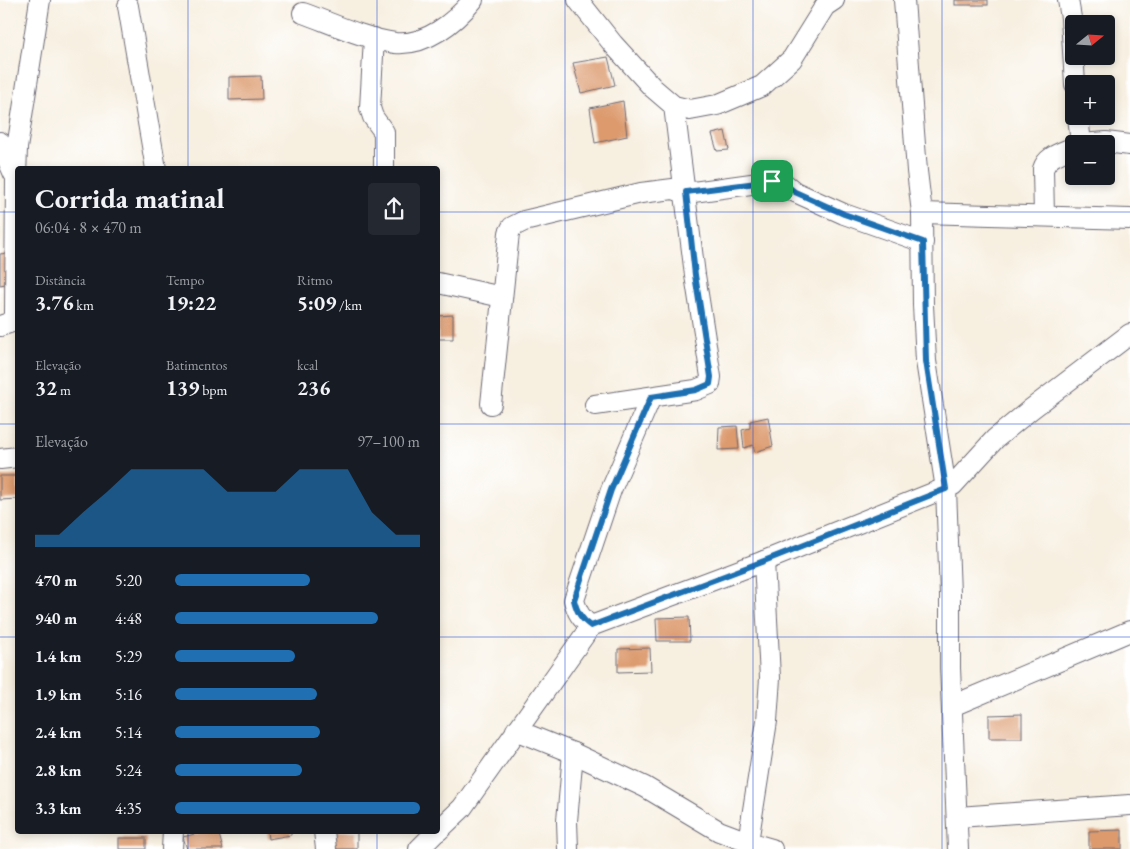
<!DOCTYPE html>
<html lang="pt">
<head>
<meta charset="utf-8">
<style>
  body { margin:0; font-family:"EB Garamond",serif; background:#242831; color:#f1f3f6; height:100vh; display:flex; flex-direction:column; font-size:19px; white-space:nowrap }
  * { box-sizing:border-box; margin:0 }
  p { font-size:16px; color:#9ea1a6 }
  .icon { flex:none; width:28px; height:28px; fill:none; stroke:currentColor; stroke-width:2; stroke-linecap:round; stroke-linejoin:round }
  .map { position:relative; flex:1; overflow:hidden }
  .drawer { position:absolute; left:15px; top:166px; width:425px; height:668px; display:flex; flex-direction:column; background:#171b24; border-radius:5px; box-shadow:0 2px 8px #0003 }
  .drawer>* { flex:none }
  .needle { width:32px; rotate:72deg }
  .buttons { position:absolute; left:1065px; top:15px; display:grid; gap:10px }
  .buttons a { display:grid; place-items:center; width:50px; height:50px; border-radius:5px; background:#171b24; box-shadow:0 2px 8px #0003; font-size:25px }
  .pin { position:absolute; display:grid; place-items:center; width:42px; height:42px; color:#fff; margin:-21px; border-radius:10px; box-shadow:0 2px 8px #0006 }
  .round { display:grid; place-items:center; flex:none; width:52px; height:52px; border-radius:5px; background:#242831 }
  .headline { display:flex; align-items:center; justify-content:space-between; height:85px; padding:0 20px }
  h1 { font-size:28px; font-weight:700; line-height:38px }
  .stats { display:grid; grid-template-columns:repeat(3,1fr); gap:8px; height:85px; padding:5px 20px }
  .stats div { display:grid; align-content:center }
  .stats b { font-size:21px; font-weight:700 }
  .stats small { font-size:14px; font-weight:400 }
  .stats p { font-size:14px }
  .chart { height:140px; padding:10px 20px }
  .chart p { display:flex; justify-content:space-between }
  .chart svg { width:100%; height:90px; margin-top:5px; fill:#1f6fb2; opacity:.7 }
  ul { padding:0 20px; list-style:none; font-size:16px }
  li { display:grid; grid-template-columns:80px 60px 1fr; align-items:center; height:38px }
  li i { height:12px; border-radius:6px; background:#1f6fb2 }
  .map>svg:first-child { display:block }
  .building { fill:#dc9a6d }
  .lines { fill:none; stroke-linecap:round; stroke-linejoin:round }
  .street-casing { stroke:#6d6a75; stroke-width:22 }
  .street { stroke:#fff; stroke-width:20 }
  .route-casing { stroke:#fff; stroke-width:10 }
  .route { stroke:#1f6fb2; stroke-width:6 }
  .grid { fill:none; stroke:#1d4ed8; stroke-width:1; stroke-opacity:0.55 }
</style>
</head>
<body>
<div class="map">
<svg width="1130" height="849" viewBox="0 0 1130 849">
  <rect width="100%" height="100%" fill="#fff"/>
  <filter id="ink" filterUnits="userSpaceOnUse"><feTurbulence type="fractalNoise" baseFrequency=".02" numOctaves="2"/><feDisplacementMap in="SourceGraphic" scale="10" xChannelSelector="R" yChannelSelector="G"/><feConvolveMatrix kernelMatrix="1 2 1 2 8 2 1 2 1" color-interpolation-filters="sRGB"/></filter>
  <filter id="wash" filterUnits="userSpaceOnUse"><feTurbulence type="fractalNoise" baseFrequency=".0096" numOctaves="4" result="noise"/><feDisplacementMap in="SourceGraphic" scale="20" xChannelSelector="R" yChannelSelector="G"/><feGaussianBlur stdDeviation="1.12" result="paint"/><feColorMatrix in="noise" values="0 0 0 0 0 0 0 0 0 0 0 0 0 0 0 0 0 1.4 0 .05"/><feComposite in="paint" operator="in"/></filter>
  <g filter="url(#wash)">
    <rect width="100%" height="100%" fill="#f7efe0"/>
    <g id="blocks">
      <g class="building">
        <rect x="955" y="0" width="33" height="5"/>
        <polygon points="608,57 615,85 581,93 573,63"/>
        <polygon points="261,76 262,99 229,100 229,77"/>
        <polygon points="623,101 627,136 595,143 590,108"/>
        <polygon points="725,131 729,150 717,151 712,134"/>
        <polygon points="17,252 16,282 0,285 0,254"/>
        <polygon points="453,315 453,339 438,339 438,316"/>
        <polygon points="768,417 773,446 755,452 753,445 744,448 742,430 750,428 750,421"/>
        <polygon points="737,426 739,449 718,450 719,427"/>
        <polygon points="0,476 18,476 18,499 0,500"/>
        <polygon points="689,617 690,641 657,641 656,618"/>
        <polygon points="650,648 651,671 618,672 618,649"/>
        <polygon points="1022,714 1022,738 989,738 989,715"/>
        <polygon points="1122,830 1122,849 1089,849 1089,831"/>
        <polygon points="206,831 218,831 223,849 187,849 183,837"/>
        <polygon points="267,831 291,831 291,835 268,839"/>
        <rect x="325" y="831" width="32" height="18"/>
        <rect x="119" y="838" width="27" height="11"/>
      </g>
    </g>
  </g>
  <g filter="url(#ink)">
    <use href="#blocks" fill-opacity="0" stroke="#6d6a75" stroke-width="1"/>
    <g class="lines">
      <defs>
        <g id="street">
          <polyline points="578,0 613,44 653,88 674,106 690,110 717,105 762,86 792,59 825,6 834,0"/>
          <polyline points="904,0 917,171 922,213 923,305 926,361 946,489 950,594 950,668 958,849"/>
          <polyline points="1068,0 1071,18 1075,84"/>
          <polyline points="128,6 156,169"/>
          <path d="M303,13C331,23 365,39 395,43C426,46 455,22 473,0"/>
          <polyline points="374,38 370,108 373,117 384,132 384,169"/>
          <polyline points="1078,116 1081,144"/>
          <polyline points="0,142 14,174"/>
          <polyline points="1081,144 1106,142 1130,145"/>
          <polyline points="922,213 1130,219"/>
          <path d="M1044,216L1043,169C1047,156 1061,153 1074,147"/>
          <polyline points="438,283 502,297"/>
          <polyline points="18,322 15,313 16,177 17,148 40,0"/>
          <polyline points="0,326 15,321 15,313 18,313"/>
          <polyline points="491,404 509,233 512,227 524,221 641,193 673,189 686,193 772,181 785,184 795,192 844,214 923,242"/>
          <polyline points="595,405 696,390 710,384 711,377 695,275 674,106"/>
          <polyline points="0,459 18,457"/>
          <path d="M591,626C581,619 577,612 574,600L611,490L651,397"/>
          <polyline points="952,706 1130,631"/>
          <polyline points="516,730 573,753 645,787 719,831 748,842 772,849"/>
          <polyline points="958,817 1130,805"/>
          <polyline points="324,831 326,849"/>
          <polyline points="438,831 462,808 591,626 764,561 953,485 995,439 1030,410 1130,334"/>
          <polyline points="748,842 767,721 770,678 764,561"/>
          <polyline points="172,849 173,831"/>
          <polyline points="419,849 437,831"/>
          <polyline points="568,849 567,821 573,753"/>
        </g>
      </defs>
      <use href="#street" class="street-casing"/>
      <use href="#street" class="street"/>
    </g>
  </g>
  <g class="lines" filter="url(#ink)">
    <defs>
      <path id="route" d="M772,181L785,184L795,192L844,214L923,242L926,361L946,489L764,561L591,626C581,619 577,612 574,600L611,490L651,397L696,390L710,384L711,377L695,275L686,192Z"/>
    </defs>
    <use href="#route" class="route-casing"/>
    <use href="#route" class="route"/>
  </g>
  <path class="grid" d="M188,0V169M377,0V169M565,0V849M753,0V849M942,0V849M0,212H18M438,212H1130M0,424H18M438,424H1130M0,637H18M438,637H1130M188,831V849M377,831V849"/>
</svg>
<div class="buttons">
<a><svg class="needle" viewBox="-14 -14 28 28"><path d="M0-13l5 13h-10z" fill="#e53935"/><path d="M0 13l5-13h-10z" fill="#9ea1a6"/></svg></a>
<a>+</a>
<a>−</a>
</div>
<div class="pin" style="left:772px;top:181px;background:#1e9e55"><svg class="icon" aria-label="arrive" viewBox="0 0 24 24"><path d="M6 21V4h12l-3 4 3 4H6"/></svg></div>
<section class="drawer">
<div class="headline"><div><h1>Corrida matinal</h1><p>06:04 · 8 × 470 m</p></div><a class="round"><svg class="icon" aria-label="share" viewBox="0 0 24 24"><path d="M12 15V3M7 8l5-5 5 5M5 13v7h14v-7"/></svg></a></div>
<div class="stats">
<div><p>Distância</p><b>3.76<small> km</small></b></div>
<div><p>Tempo</p><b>19:22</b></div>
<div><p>Ritmo</p><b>5:09<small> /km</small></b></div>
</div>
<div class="stats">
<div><p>Elevação</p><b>32<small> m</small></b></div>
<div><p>Batimentos</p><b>139<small> bpm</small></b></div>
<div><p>kcal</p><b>236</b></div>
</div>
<div class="chart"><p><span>Elevação</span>97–100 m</p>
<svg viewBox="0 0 160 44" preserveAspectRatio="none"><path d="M0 44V38L10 38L20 27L30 17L40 6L50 6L60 6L70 6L80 17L90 17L100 17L110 6L120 6L130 6L140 27L150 38L160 38V44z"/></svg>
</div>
<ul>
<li><b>470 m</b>5:20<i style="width:55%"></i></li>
<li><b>940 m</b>4:48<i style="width:83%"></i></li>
<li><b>1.4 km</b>5:29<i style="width:49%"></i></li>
<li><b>1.9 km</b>5:16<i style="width:58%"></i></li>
<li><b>2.4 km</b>5:14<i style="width:59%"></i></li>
<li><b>2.8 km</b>5:24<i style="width:52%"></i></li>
<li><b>3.3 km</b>4:35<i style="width:100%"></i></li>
</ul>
</section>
</div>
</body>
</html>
